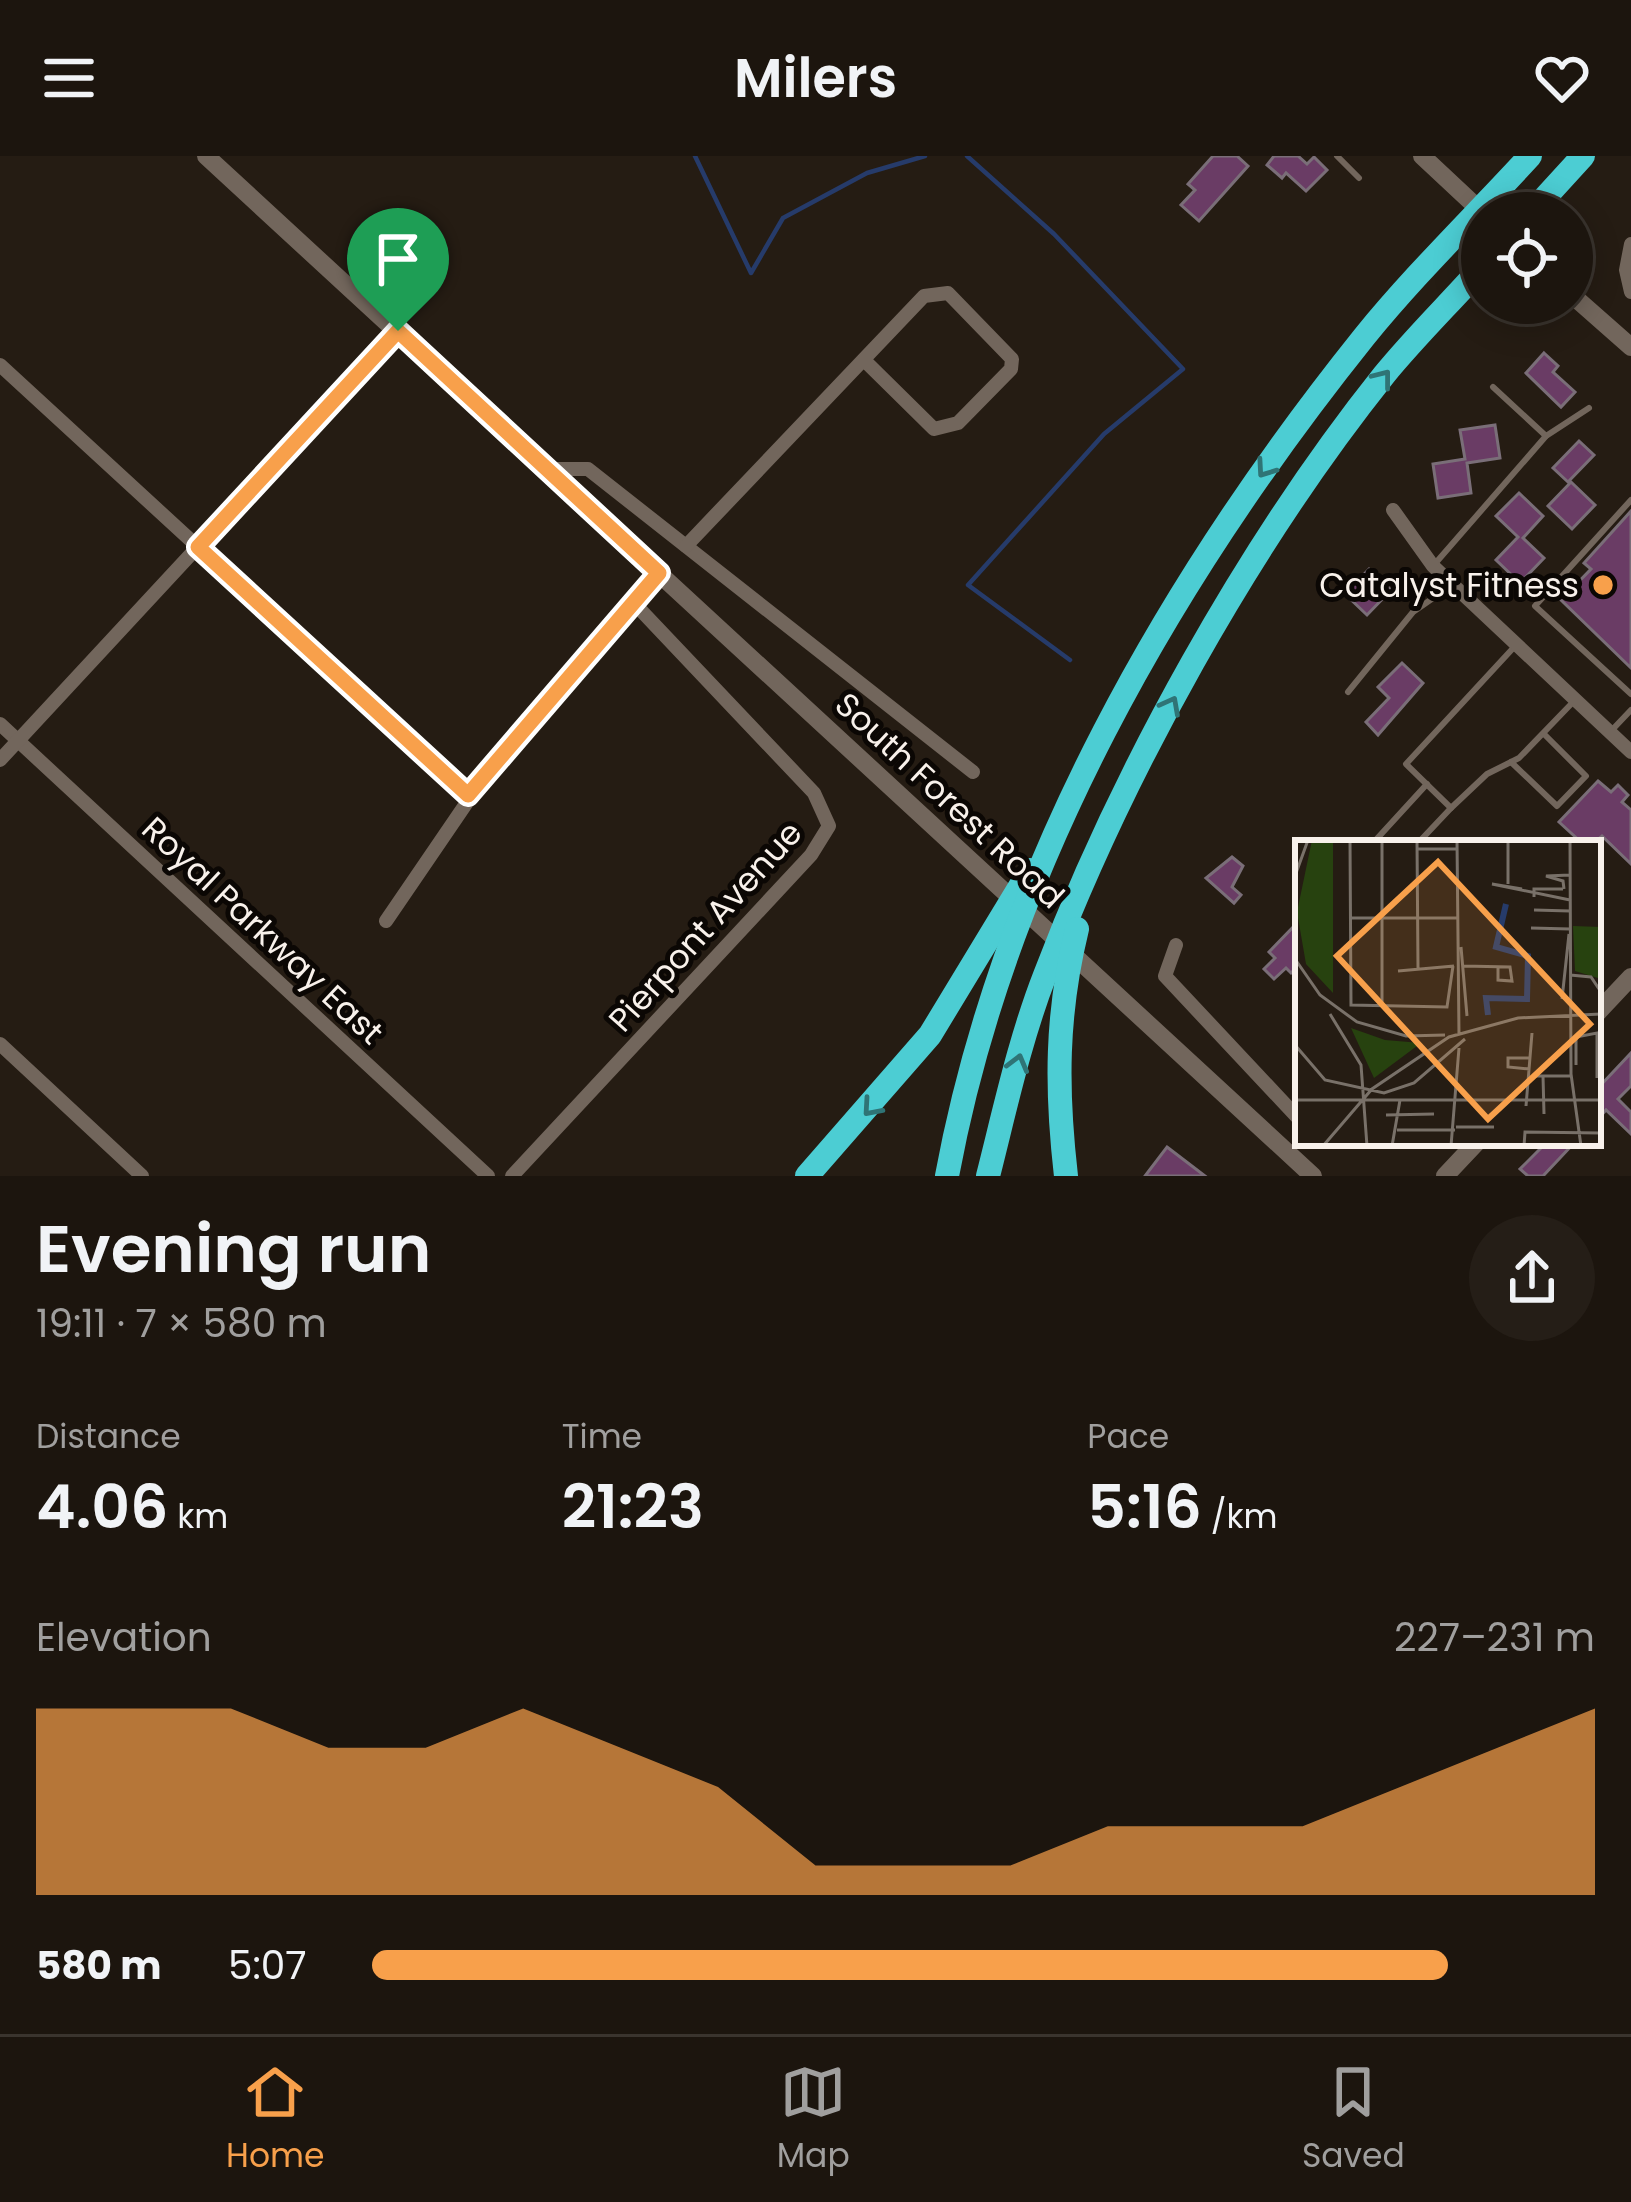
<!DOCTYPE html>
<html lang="en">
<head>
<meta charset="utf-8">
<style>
  body { margin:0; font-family:Poppins,sans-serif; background:#251e17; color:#f1f3f6; height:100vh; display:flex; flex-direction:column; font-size:45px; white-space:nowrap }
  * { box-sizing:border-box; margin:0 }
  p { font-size:39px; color:#a09f9e }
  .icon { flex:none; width:66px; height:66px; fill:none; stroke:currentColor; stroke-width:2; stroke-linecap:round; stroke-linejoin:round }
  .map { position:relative; height:1020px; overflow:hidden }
  .side { display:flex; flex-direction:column; background:#1c150e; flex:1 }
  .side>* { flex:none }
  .fabs { position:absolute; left:1461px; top:36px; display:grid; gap:24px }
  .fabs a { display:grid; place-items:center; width:132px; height:132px; border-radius:50%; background:#1c150e; box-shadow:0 6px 30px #0003,0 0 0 3px #3a342e; font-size:60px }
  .pin { position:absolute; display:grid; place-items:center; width:102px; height:102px; color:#fff; margin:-123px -51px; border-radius:50% 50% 50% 0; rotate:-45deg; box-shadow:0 0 12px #0007 }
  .pin .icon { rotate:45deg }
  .round { display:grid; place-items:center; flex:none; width:126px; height:126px; border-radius:63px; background:#251e17 }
  .summary { display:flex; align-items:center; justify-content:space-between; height:204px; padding:0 36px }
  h1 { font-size:66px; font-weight:600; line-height:90px }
  .metrics { display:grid; grid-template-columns:repeat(3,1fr); gap:18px; height:204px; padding:12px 36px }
  .metrics div { display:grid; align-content:center }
  .metrics b { font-size:60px; font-weight:600 }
  .metrics small { font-size:33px; font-weight:400 }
  .metrics p { font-size:33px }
  .chart { height:336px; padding:24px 36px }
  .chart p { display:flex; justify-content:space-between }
  .chart svg { width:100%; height:216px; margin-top:12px; fill:#f8a04b; opacity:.7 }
  ul { padding:0 36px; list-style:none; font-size:39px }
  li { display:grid; grid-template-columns:192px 144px 1fr; align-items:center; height:90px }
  li i { height:30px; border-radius:15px; background:#f8a04b }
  header { display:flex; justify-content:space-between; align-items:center; height:156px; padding:0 36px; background:#1c150e; font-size:54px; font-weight:600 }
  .dock { display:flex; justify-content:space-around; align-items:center; height:168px; border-top:3px solid #3a342e; background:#1c150e; font-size:33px; color:#a09f9e }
  .dock a { display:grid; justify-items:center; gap:6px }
  .dock .active { color:#f8a04b }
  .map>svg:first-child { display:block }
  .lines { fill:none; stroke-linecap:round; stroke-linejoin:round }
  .stream { stroke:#263b6a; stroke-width:4.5 }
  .building { fill:#6a3c65; stroke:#7a6e78; stroke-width:3 }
  .lane { stroke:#72665c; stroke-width:6 }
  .street { stroke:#72665c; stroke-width:14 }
  .secondary { stroke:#72665c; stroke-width:18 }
  .highway { stroke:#4ccdd3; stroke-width:24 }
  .oneway { stroke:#2f7476 }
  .route-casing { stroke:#fff; stroke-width:24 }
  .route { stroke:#f8a04b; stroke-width:15 }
  .poi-dot { fill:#f8a04b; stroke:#0b0704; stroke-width:4.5 }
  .labels { text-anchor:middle; stroke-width:10; stroke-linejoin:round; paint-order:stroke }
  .poi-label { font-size:33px; fill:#f8f1eb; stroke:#0b0704; text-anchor:end }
  .street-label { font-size:33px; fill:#f8f1eb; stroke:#0b0704 }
  .inset-river { fill:none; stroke:#263b6a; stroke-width:6 }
  .inset-road { fill:none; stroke:#797169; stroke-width:3 }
  .view { fill:#f8a04b; fill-opacity:0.15; stroke:#f8a04b; stroke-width:6 }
  .inset-edge { fill:none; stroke:#f8f1eb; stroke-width:6 }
</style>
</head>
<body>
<header><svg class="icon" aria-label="menu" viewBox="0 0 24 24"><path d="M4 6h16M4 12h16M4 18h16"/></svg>Milers<svg class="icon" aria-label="heart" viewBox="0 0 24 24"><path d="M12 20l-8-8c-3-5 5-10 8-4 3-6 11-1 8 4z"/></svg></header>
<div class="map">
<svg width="1631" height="1020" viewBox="0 0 1631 1020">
  <rect width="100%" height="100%" fill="#251c13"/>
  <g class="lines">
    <g class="stream">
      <polyline points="695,0 751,117 783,62 867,17 925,0"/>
      <polyline points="967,0 1054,78 1183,213 1104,278 968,429 1070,504"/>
    </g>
  </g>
  <g class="building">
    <polygon points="1213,0 1237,0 1248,10 1199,65 1181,49 1195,34 1188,28"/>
    <polygon points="1274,0 1298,0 1307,8 1314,1 1327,14 1306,35 1286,17 1282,22 1267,9"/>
    <polygon points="1544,197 1558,210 1553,216 1575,236 1561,251 1526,217"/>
    <polygon points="1495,269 1500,302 1467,307 1471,337 1438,342 1433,308 1465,303 1460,274"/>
    <polygon points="1579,285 1594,299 1568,326 1553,312"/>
    <polygon points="1571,326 1595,349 1572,373 1548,350"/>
    <polygon points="1519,337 1543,360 1523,382 1544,402 1520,427 1496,404 1518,381 1496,360"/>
    <polygon points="1631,355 1631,512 1561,444 1591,413 1584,407"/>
    <polygon points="1369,413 1391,434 1367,459 1345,438"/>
    <polygon points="1402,507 1423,527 1378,579 1366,566 1389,542 1378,531"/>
    <polygon points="1598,625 1611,636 1618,629 1628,639 1622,646 1631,654 1631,708 1602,680 1594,687 1582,687 1559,666"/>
    <polygon points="1232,701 1243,710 1232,731 1241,739 1234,747 1206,722"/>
    <polygon points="1298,766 1298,810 1291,817 1286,812 1274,823 1264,813 1275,802 1269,796"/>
    <polygon points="1631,897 1631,930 1618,943 1631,956 1631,978 1606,954 1598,963 1598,932"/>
    <polygon points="1546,987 1574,987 1543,1020 1528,1020 1520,1013"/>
    <polygon points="1167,991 1205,1020 1145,1020"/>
  </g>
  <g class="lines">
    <g class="lane">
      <polyline points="1337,0 1359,22"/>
      <polyline points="1493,231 1546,280"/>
      <polyline points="1631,344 1535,450 1631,538"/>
      <polyline points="1433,410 1546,280 1589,252"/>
      <polyline points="1516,489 1406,608 1451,652 1487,618 1519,602 1575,544"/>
      <polyline points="1348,536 1413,456 1449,431"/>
      <polyline points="1612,574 1631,554"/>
      <polyline points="1511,606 1557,650 1586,620 1544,578"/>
      <polyline points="1373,687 1427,628"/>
      <polyline points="1418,687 1451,652"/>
    </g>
    <g class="street">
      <polyline points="1631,88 1626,114 1631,136"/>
      <polyline points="0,209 468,639"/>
      <polyline points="547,313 588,313 973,616"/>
      <polyline points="1393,354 1433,410 1631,596"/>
      <polyline points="686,390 924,140 948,137 1012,203 1011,213 958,267 934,273 864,204"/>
      <polyline points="0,568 488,1020"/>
      <polyline points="0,604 398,175"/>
      <polyline points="386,765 500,598 659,417"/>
      <polyline points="1176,789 1165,820 1298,962"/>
      <polyline points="0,888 142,1020"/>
      <polyline points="512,1020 811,699 829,670 814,637 633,446"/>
    </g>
    <g class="secondary">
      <polyline points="206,0 1313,1020"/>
      <polyline points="1422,0 1483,57"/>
      <polyline points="1572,139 1631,191"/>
      <polyline points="1598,856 1631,821"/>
      <polyline points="1445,1020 1476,987"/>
    </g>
    <g class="highway">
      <polyline points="1531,57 1583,0"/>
      <polyline points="807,1020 930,879 1030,714"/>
      <path d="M947,1020C1004,712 1170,423 1364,181C1415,118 1475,60 1530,0"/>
      <path d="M988,1020C1005,953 1020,883 1045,819C1122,616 1249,388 1384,219C1415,181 1450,147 1482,111"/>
      <path d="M1066,1020C1056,933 1056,859 1077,773"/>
    </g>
  </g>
  <defs><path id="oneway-chevron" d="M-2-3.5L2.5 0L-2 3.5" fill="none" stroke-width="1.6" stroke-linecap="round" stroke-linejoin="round" transform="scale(3)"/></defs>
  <g class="oneway">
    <use href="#oneway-chevron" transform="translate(1383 222) rotate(-52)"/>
    <use href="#oneway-chevron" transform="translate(1265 313) rotate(125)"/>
    <use href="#oneway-chevron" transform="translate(1171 549) rotate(-62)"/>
    <use href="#oneway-chevron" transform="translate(1018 907) rotate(-75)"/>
    <use href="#oneway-chevron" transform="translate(871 952) rotate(131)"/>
  </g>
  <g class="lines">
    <defs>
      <polygon id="route" points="398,175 659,417 468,639 198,391"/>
    </defs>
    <use href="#route" class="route-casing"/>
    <use href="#route" class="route"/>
  </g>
  <circle class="poi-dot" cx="1603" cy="429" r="12"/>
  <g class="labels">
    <g class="poi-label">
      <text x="1579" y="441">Catalyst Fitness</text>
    </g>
    <g class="street-label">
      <text transform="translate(950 644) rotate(43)" y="12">South Forest Road</text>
      <text transform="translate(705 770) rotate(-48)" y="12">Pierpont Avenue</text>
      <text transform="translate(263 774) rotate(43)" y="12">Royal Parkway East</text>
    </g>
  </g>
  <g transform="translate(1295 684)">
    <rect width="306" height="306" fill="#251c13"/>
    <path d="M17,0H38V153L11,124L2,72ZM278,86L306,87V139L280,131ZM56,188L90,200L126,203L79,238Z" fill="#27420f"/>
    <path class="inset-river" d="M193,175L191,158L232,159L233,116L201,107L211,64"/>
    <path class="inset-road" d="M55,0L56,165L152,167L158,126M87,0V167M122,0L123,128M162,0L164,195M213,0V44M275,0L276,234L286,306M122,9H161M0,36L13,0M227,49L197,44L275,60M269,49L268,41L251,36L275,35M239,57V49H268M239,70L275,71M55,78H163M236,88L275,89M166,107L172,176M0,119L25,155L62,182L111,196L150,195M168,126L215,127L217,141L203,140V127M103,131L159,126M275,135L296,137L306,152M267,159L274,94M35,174L66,225L72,306M0,205L30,240L89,253L119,243L170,199M281,225V197L302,193V238M235,229L213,227V218H235M239,236H276M248,236L249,274M0,260H306M231,266L237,193M91,275L139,274M161,287H199M102,290H160M28,306L77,249L154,197L223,178L306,174M97,306L105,260M156,306L164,208M229,306L230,292L306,293"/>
    <path class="view" d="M143,22L295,184L193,279L42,116Z"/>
    <rect width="306" height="306" class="inset-edge"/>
  </g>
</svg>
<div class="fabs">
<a><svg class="icon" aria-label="locate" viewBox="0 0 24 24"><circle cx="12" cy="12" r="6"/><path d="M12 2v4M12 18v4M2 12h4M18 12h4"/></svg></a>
</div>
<div class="pin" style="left:398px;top:175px;background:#1e9e55"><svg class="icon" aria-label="arrive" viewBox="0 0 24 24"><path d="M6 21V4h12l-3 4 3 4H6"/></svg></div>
</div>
<section class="side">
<div class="summary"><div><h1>Evening run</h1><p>19:11 · 7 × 580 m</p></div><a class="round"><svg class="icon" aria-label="share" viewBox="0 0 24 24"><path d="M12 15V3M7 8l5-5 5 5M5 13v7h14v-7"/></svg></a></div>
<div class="metrics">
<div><p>Distance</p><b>4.06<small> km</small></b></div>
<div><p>Time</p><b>21:23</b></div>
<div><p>Pace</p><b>5:16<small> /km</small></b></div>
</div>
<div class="chart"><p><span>Elevation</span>227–231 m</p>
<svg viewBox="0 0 160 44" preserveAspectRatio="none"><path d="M0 44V6L10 6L20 6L30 14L40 14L50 6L60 14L70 22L80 38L90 38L100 38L110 30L120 30L130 30L140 22L150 14L160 6V44z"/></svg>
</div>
<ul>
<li><b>580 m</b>5:07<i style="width:88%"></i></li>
</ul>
</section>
<nav class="dock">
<a class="active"><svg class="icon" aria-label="home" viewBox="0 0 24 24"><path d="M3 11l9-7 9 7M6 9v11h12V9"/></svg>Home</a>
<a><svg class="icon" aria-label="map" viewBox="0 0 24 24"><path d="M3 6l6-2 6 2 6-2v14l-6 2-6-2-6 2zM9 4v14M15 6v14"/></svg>Map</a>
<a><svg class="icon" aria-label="saved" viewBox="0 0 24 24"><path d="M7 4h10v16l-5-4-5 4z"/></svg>Saved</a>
</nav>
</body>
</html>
